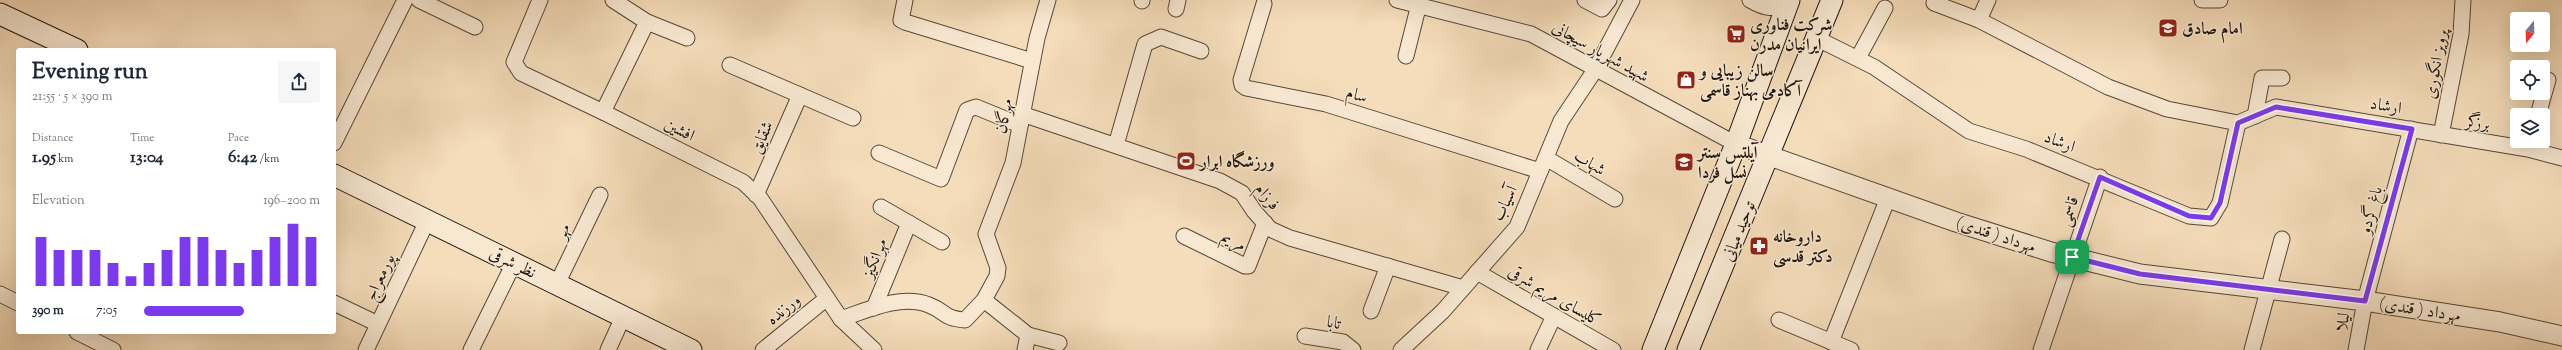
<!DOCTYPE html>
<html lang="en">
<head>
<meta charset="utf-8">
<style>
  body { margin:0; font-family:"Sorts Mill Goudy",Amiri,serif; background:#f6f6f7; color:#1f2937; height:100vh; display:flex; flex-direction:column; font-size:15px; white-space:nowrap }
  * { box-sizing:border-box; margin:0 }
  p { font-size:13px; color:#747a83 }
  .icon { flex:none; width:22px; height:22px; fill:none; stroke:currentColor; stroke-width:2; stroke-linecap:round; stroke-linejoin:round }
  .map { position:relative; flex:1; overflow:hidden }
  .details { position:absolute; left:16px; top:48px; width:320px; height:286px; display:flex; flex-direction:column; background:#fff; border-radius:4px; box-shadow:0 4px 16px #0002 }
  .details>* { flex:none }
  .needle { width:26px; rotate:199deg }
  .buttons { position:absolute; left:2510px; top:12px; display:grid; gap:8px }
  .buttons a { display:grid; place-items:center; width:40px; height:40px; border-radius:4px; background:#fff; box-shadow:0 4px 16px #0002; font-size:20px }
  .pin { position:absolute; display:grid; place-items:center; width:34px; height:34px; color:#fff; margin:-17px; border-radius:8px; box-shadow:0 2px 6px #0006 }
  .round { display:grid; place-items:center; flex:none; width:42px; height:42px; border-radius:4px; background:#f6f6f7 }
  .overview { display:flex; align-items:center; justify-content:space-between; height:68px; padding:0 16px }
  h1 { font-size:22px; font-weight:700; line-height:30px }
  .figures { display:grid; grid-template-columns:repeat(3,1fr); gap:6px; height:68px; padding:4px 16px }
  .figures div { display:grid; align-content:center }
  .figures b { font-size:17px; font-weight:700 }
  .figures small { font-size:11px; font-weight:400 }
  .figures p { font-size:11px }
  .chart { height:112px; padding:8px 16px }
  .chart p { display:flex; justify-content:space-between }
  .chart svg { width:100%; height:72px; margin-top:4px; stroke:#7c3aed; stroke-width:6 }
  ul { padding:0 16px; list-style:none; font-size:13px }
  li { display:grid; grid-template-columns:64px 48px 1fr; align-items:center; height:30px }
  li i { height:10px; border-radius:5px; background:#7c3aed }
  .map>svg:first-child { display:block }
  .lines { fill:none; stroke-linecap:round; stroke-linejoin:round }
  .minor-casing { stroke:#544838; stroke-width:17 }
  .tertiary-casing { stroke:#544838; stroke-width:21 }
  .secondary-casing { stroke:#1e160d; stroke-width:23 }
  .minor { stroke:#f8e8d2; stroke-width:15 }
  .tertiary { stroke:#f8e8d2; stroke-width:19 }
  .secondary { stroke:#f8e8d2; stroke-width:21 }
  .route-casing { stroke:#fff; stroke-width:8 }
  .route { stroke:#7c3aed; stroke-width:5 }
  .labels { text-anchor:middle; stroke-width:3; stroke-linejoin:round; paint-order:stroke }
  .poi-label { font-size:17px; font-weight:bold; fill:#1e160d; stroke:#f8e8d2; text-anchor:start }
  .street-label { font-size:17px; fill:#1e160d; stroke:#f8e8d2 }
</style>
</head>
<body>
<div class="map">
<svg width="2562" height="350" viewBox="0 0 2562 350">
  <rect width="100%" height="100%" fill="#f5dcba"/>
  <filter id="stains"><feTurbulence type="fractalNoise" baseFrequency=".005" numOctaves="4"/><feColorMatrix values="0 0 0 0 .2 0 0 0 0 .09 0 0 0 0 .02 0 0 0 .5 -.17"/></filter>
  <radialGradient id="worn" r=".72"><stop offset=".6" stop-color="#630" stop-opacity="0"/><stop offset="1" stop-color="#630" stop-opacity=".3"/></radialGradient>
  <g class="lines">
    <defs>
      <g id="minor">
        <polyline points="419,0 475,27"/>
        <polyline points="540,0 514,62 521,73 603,112 743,182 760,198 841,319 874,350"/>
        <polyline points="905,0 901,20 905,22 1032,61"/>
        <polyline points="1397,0 1531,34 1736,144"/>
        <polyline points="1585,0 1602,9 1609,0"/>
        <path d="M1750,0C1764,8 1776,12 1789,0"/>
        <polyline points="2202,0 2220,0"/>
        <polyline points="1142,1 1142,0"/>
        <polyline points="1934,3 1979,20 2108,87 2167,109 2238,123 2276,107 2528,149 2562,158"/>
        <polyline points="1264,4 1241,80 1242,85 1246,88 1326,104 1540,171"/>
        <polyline points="1176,9 1178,0"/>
        <polyline points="1979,20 1988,0"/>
        <polyline points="647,22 687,38"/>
        <polyline points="1816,38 1874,67 1969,131 2026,149 2189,216 2211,218 2220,203 2238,123"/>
        <polyline points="1406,56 1420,0"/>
        <polyline points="1858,58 1885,8"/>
        <polyline points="730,65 853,118"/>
        <polyline points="603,112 647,22 613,0"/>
        <polyline points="1022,114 1220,181 1242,193 1254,211 1270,229 1290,238 1463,288"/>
        <polyline points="2538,115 2548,80"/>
        <polyline points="2255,116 2262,78 2282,78"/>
        <polyline points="2441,135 2461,34 2463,0"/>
        <polyline points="334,143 405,0"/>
        <polyline points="1116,145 1145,44 1161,37 1201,51"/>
        <polyline points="879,153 941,179 967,110 976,107 1020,125"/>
        <polyline points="1546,158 1615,199"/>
        <polyline points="756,195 800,95"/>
        <polyline points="881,207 942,242"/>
        <polyline points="1184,236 1245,266 1248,266 1265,223"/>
        <polyline points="1477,272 1613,350"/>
        <polyline points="557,284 600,195"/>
        <polyline points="0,294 18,303"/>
        <polyline points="984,300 1028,335 1059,343"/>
        <polyline points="334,303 378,324"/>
        <polyline points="874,308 909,223"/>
        <polyline points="1371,311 1388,266"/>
        <path d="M841,319C867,310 901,294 929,305C947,312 942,318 965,320L984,300L997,276L998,268L986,234L1013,163L1037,38L1048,0"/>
        <polyline points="1779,320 1851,350"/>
        <polyline points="77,332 113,350"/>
        <polyline points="1305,336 1343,342 1353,350"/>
        <polyline points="1831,342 1888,198"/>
        <polyline points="366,350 427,221"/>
        <polyline points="471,350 514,263"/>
        <polyline points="608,350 623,317"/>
        <polyline points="763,350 827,298"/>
        <polyline points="1025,350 1028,335"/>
        <polyline points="1401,350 1443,311 1517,227 1561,121 1595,70 1632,0"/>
        <polyline points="1538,350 1554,316"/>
        <polyline points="2041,350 2100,177"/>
        <polyline points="2252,350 2282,239"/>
        <polyline points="2356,350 2365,301 2411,129"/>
      </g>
      <polyline id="tertiary" points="1736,144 1956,222 2051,252 2140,274 2365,301 2500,322 2562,336"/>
      <g id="secondary">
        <polyline points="0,14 77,50"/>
        <polyline points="334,175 691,350"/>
        <polyline points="1653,350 1736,144 1789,0"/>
        <polyline points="1688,350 1832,0"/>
      </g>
    </defs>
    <use href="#minor" class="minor-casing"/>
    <use href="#tertiary" class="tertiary-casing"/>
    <use href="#secondary" class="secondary-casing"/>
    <use href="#minor" class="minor"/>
    <use href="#tertiary" class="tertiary"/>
    <use href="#secondary" class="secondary"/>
  </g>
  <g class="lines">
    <defs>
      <polygon id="route" points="2276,107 2412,129 2365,301 2140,274 2072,257 2100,177 2189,216 2211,218 2220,203 2238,123"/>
    </defs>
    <use href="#route" class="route-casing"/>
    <use href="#route" class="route"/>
  </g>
  <defs>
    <symbol id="school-square" viewBox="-11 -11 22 22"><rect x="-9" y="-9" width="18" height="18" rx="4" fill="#8f2418" stroke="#f8e8d2"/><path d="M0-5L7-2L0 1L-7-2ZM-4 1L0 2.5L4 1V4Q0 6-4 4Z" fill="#fff"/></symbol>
    <symbol id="supermarket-square" viewBox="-11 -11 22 22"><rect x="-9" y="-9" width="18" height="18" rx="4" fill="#8f2418" stroke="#f8e8d2"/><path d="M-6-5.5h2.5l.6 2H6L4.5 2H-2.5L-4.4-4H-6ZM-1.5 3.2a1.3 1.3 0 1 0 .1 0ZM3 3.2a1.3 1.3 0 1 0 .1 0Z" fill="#fff"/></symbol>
    <symbol id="shop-square" viewBox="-11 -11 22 22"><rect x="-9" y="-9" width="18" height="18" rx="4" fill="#8f2418" stroke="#f8e8d2"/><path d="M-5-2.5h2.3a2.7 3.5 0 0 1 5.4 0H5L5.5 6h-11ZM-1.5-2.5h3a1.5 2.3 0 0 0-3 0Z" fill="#fff"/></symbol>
    <symbol id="stadium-square" viewBox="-11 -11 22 22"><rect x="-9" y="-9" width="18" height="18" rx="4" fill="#8f2418" stroke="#f8e8d2"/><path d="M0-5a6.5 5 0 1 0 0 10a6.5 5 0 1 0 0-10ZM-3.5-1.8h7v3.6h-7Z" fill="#fff"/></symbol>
    <symbol id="pharmacy-square" viewBox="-11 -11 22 22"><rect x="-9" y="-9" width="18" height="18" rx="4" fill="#8f2418" stroke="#f8e8d2"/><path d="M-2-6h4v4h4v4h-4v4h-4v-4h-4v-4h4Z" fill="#fff"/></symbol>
  </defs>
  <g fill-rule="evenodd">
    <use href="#school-square" x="2157" y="17" width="22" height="22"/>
    <use href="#supermarket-square" x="1725" y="23" width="22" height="22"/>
    <use href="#shop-square" x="1675" y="69" width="22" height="22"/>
    <use href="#stadium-square" x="1175" y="150" width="22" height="22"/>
    <use href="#school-square" x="1673" y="151" width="22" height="22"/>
    <use href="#pharmacy-square" x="1748" y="235" width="22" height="22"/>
  </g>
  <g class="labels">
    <g class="poi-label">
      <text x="1750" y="30">شرکت فناوری<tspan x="1750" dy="20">ایرانیان مدرن</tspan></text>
      <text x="2182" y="34">امام صادق</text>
      <text x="1700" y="76">سالن زیبایی و<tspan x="1700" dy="20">آکادمی بهناز قاسمی</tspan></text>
      <text x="1698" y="158">آیلتس سنتر<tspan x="1698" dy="20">نسل فردا</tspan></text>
      <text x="1200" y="167">ورزشگاه ابرار</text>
      <text x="1773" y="242">داروخانه<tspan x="1773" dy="20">دکتر قدسی</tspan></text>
    </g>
    <g class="street-label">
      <text transform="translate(1601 51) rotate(29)" y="6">شهید شهریار سیچانی</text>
      <text transform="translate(2435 64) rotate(-80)" y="6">پرویز انگوری</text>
      <text transform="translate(1357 94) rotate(17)" y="6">سام</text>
      <text transform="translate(2386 105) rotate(10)" y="6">ارشاد</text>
      <text transform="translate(1003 116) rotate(-79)" y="6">مهرگان</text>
      <text transform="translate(2478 122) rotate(9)" y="6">برزگر</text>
      <text transform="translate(680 129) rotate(27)" y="6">افشین</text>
      <text transform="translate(761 137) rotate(-66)" y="6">شقایق</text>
      <text transform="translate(2060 141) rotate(21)" y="6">ارشاد</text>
      <text transform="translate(1590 162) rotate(31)" y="6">شهاب</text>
      <text transform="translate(1268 196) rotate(51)" y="6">فرزام</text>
      <text transform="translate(1504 203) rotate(-64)" y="6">آسیاب</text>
      <text transform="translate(2370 210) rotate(-75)" y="6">باغ گردو</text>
      <text transform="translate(2068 211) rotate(-71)" y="6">قاسمی</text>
      <text transform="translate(562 231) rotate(-64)" y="6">مهر</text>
      <text transform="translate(1738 231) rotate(-68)" y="6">توحید میانی</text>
      <text transform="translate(1996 234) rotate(18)" y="6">مهرداد ( قندی)</text>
      <text transform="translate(1234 240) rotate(26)" y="6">مریم</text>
      <text transform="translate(874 258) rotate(-68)" y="6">مهرانگیز</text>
      <text transform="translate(513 262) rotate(26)" y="6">نظر شرقی</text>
      <text transform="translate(379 277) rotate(-65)" y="6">پورمعراج</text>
      <text transform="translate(1555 295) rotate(30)" y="6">کلیسای مریم شرقی</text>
      <text transform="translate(783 309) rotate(-39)" y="6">ورزنده</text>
      <text transform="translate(2420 309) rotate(9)" y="6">مهرداد ( قندی)</text>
      <text transform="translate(1334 322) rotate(12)" y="6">تابا</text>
      <text transform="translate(2342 322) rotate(-79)" y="6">لیلا</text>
    </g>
  </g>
  <rect width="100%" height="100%" filter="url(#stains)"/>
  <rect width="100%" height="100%" fill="url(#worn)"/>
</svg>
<div class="buttons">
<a><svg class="needle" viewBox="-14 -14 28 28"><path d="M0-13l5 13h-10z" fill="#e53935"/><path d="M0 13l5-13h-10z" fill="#747a83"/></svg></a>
<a><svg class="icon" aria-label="locate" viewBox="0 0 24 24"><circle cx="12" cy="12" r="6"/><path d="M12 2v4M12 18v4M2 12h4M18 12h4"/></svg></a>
<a><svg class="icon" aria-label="layers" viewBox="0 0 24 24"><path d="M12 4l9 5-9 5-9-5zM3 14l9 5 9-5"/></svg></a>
</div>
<div class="pin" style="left:2072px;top:257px;background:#1e9e55"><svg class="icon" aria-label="arrive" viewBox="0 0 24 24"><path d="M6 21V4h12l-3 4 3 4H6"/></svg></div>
<section class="details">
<div class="overview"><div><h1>Evening run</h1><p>21:55 · 5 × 390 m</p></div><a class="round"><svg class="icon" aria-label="share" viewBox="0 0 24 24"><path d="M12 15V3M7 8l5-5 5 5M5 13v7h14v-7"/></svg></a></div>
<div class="figures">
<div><p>Distance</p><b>1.95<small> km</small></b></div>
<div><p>Time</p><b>13:04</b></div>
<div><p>Pace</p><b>6:42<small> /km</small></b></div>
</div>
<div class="chart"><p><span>Elevation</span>196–200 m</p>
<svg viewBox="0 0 160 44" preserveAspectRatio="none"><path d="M5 44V14M15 44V22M25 44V22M35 44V22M45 44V30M55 44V38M65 44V30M75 44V22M85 44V14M95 44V14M105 44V22M115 44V30M125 44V22M135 44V14M145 44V6M155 44V14"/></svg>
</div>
<ul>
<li><b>390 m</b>7:05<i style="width:57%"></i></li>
</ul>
</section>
</div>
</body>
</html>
